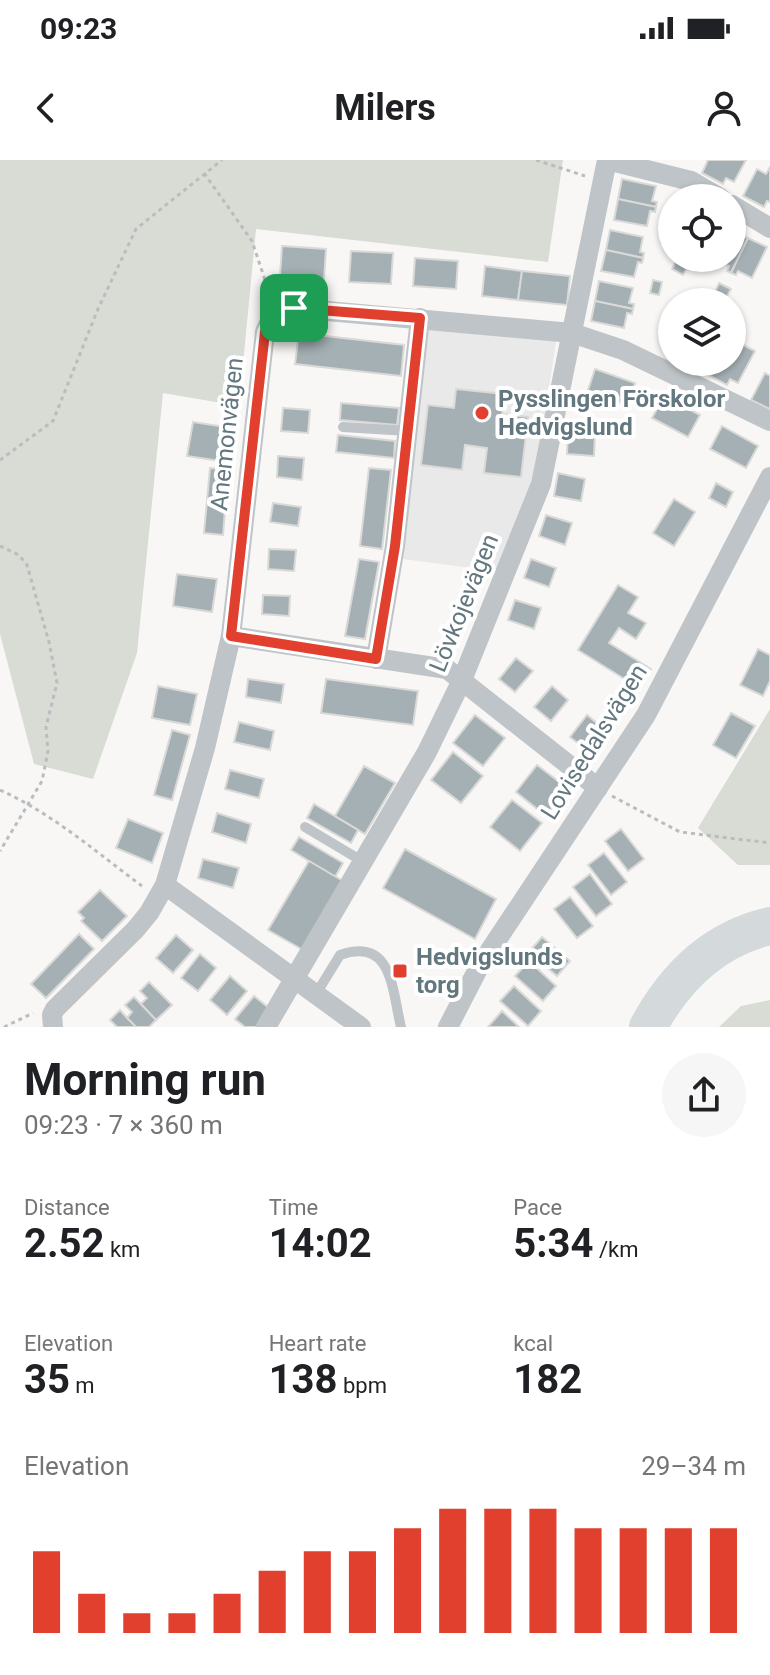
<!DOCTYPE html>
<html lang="en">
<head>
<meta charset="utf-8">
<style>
  body { margin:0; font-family:Roboto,sans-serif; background:#f6f6f6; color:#202124; height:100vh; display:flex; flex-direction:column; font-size:30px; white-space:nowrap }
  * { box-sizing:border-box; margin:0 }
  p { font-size:26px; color:#757577 }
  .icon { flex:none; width:44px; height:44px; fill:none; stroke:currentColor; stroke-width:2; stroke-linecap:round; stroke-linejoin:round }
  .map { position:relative; height:867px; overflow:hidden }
  .details { display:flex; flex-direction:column; background:#fff; flex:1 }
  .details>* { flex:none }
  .fabs { position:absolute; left:658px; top:24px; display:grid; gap:16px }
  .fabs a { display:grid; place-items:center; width:88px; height:88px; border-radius:50%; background:#fff; box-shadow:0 2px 6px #0004; font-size:40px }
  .pin { position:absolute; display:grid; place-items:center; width:68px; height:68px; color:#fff; margin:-34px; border-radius:16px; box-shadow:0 4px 12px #0006 }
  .round { display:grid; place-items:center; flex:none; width:84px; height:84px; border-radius:42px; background:#f6f6f6 }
  .overview { display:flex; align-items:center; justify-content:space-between; height:136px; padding:0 24px }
  h1 { font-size:44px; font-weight:700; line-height:60px }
  .metrics { display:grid; grid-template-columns:repeat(3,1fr); gap:12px; height:136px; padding:8px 24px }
  .metrics div { display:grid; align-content:center }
  .metrics b { font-size:40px; font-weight:700 }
  .metrics small { font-size:22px; font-weight:400 }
  .metrics p { font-size:22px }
  .chart { height:224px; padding:16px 24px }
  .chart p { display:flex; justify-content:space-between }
  .chart svg { width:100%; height:144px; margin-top:8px; stroke:#e0402d; stroke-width:6 }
  .status { display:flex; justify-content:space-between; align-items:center; height:56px; padding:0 40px; background:#fff; direction:ltr }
  .status svg { height:22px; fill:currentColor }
  header { display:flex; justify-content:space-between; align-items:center; height:104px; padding:0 24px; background:#fff; font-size:36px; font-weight:700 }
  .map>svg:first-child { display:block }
  .built { fill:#e8e9e8 }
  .green { fill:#d8dcd4 }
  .building { fill:#a5b0b4; stroke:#d9d9d7; stroke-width:2 }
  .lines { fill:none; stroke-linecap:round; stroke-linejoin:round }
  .path { stroke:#b9bdbf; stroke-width:3; stroke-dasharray:4 4; stroke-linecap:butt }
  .service { stroke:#bec4c7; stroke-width:10 }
  .minor { stroke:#bec4c7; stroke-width:20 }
  .motorway { stroke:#d4d9db; stroke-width:38 }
  .route-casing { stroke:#fff; stroke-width:16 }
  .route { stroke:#e0402d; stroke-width:10 }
  .poi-dot { fill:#e0402d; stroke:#fff; stroke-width:3 }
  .labels { text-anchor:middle; stroke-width:8; stroke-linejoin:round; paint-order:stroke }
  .poi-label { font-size:24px; font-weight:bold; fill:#63777f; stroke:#fff; text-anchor:start }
  .street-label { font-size:24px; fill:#63777f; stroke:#fff }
</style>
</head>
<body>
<div class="status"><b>09:23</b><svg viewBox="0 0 49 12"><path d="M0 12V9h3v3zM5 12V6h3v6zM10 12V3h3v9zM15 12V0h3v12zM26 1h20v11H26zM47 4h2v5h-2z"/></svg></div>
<header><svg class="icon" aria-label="back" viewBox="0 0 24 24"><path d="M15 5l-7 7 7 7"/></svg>Milers<svg class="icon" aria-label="person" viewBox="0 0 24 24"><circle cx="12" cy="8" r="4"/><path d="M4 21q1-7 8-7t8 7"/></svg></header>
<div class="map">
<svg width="770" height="867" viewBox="0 0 770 867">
  <rect width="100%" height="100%" fill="#f8f7f5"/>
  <polygon class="built" points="428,170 556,181 535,325 501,412 403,399"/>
  <g class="green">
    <polygon points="0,0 563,0 548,102 256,69 239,246 163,233 137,493 93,619 34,604 0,474"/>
    <polygon points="770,549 770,705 738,705 698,668"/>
    <polygon points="770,840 770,867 719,867 741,846"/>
  </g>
  <g class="building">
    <polygon points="708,0 746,0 734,22 726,18 723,24 702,13"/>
    <polygon points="770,7 770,42 767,41 764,47 743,36 757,9 766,14"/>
    <polygon points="622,19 656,26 652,41 657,42 656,47 618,39"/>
    <polygon points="618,39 656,47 655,52 650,51 647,66 614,60"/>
    <polygon points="663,69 672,70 670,84 661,82"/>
    <polygon points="610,70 643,77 640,92 644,93 643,98 606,90"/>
    <polygon points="732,71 748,78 731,113 727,111 729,106 715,100 732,98"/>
    <polygon points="748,78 767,87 752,118 738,111 736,115 731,113"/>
    <polygon points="282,86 326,89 324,120 280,116"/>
    <polygon points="606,90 643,98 642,103 638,102 634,117 601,111"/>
    <polygon points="351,91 393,93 391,124 349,122"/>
    <polygon points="415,98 458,101 456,129 413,126"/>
    <polygon points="676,100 688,106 683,115 672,109"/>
    <polygon points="485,106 522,111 518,140 482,136"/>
    <polygon points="522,111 570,116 567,145 518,140"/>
    <polygon points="653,120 662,122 659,135 650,133"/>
    <polygon points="599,121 633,128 629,143 634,144 633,149 595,141"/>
    <polygon points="719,123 731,129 726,138 715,132"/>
    <polygon points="595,141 633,149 632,154 627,153 624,168 591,161"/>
    <polygon points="672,170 672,194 662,189"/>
    <polygon points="299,173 404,185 401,216 295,204"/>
    <polygon points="735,181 755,191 738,223 730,219 727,225 706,214 712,202 732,202 732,186"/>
    <polygon points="595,209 635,223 627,246 587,233"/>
    <polygon points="765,213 770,216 770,249 751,240"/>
    <polygon points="456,229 504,234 502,254 528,257 521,317 484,313 487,288 465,285 462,310 421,305 428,245 454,248"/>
    <polygon points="664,236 700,255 688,277 652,258"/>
    <polygon points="341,243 399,248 397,265 340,260"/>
    <polygon points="283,248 310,250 308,273 281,271"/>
    <polygon points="193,262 232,268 227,302 187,296"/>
    <polygon points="722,266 758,286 746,308 710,289"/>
    <polygon points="568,272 595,274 594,296 567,294"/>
    <polygon points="338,275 395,281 394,298 336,292"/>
    <polygon points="278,296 304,298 302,320 277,317"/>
    <polygon points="210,308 228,310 223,375 204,373"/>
    <polygon points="369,308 391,310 382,389 360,386"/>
    <polygon points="558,313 585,319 581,341 554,336"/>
    <polygon points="716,323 733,332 726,347 709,338"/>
    <polygon points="674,339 695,352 674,386 653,373"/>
    <polygon points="273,343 301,347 298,366 270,362"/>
    <polygon points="546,355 572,363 565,385 539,376"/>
    <polygon points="269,389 296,390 294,411 268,409"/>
    <polygon points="359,399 379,402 365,479 345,476"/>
    <polygon points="531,399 556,408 549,427 524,418"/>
    <polygon points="177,414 217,419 212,452 173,446"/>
    <polygon points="618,425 638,437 628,453 646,463 636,479 619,468 609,483 651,509 639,528 578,490"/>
    <polygon points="263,435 290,436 289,456 262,454"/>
    <polygon points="515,440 541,448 534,469 508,460"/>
    <polygon points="758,489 770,495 770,521 763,536 740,525"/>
    <polygon points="516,498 533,511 515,532 499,519"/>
    <polygon points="248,519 284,524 281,543 246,537"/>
    <polygon points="326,519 418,531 413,565 321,553"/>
    <polygon points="158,526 197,534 190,565 152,558"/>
    <polygon points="552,526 568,540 551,561 534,547"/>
    <polygon points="731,553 755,566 736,598 713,585"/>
    <polygon points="475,555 505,578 483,606 453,583"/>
    <polygon points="587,555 603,568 587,590 570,577"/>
    <polygon points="239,562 274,571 270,590 234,582"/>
    <polygon points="172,570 190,575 172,640 154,635"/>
    <polygon points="453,592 483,616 461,643 431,620"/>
    <polygon points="537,605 567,628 546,656 516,632"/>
    <polygon points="364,606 395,623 365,674 335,656"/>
    <polygon points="230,610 264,619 259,638 225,629"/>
    <polygon points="512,640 542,663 520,691 490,667"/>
    <polygon points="314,644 358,670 351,683 307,658"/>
    <polygon points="217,653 251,664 246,683 212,672"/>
    <polygon points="128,659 163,673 152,703 116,688"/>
    <polygon points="621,669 644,699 628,711 605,681"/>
    <polygon points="299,677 343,703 335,717 291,690"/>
    <polygon points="405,689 496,739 475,779 383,728"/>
    <polygon points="604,693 627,722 611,735 588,705"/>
    <polygon points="203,699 239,708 233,728 198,718"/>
    <polygon points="309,701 343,721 303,790 268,770"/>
    <polygon points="590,714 612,744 596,756 573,727"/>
    <polygon points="100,730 127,756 102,781 81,761 84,758 78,752"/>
    <polygon points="570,737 593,766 577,778 554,749"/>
    <polygon points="79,774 94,789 46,838 31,824"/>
    <polygon points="176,775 193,790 173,813 156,798"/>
    <polygon points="542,777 570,801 557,816 529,792"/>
    <polygon points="200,794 216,808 198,831 181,818"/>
    <polygon points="529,801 556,826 543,841 515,816"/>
    <polygon points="230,816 247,831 227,855 210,840"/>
    <polygon points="149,822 172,845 156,860 141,844 147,838 140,831"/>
    <polygon points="514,826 541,851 528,866 500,841"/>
    <polygon points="254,836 270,849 256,867 245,867 235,859"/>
    <polygon points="134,837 156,860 149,867 136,867 127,858 132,852 125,845"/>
    <polygon points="120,850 127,858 136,867 117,867 110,860"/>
    <polygon points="502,851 519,867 488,867"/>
  </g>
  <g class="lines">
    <g class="path">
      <polyline points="536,0 585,16"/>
      <polyline points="204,13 252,81 269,132"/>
      <polyline points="0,300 53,261 98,149 136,69 222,0"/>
      <polyline points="0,386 19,395 27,405 49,482 57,523 46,567 48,591 42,621 0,691"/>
      <path d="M0,630C53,654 96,692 142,726"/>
      <polyline points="612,636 680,672 770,683"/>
      <polyline points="4,867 33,853"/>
    </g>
    <g class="service">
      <polyline points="343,267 408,271"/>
      <polyline points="305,667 362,701"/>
      <path d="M316,834L340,795C393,776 392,831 401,867"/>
    </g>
    <g class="minor">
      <polyline points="607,0 691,21 720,38"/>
      <polyline points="732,45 770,68"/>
      <polyline points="231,476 447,509 598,628"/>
      <polyline points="376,499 395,386 420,158"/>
      <polyline points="165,725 361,867"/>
      <polyline points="53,867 52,855 55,849 135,770 149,753 165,725 205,588 231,476 265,172 275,151 294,148 572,173 623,190 770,261"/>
      <polyline points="266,867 427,592 462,520 541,324 607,0"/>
      <polyline points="448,867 479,807 646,555 770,317"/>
    </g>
    <path class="motorway" d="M648,867C675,817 713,779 770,766"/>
  </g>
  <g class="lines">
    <defs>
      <polygon id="route" points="294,148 420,158 395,386 376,499 231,476 265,172 275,151"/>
    </defs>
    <use href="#route" class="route-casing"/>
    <use href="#route" class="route"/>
  </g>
  <g class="poi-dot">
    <circle cx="482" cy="253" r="8"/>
    <rect x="392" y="803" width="16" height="16" rx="4"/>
  </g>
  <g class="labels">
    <g class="poi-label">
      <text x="498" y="247">Pysslingen Förskolor<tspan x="498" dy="28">Hedvigslund</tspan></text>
      <text x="416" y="805">Hedvigslunds<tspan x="416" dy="28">torg</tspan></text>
    </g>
    <g class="street-label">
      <text transform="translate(227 274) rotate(-84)" y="8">Anemonvägen</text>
      <text transform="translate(464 443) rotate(-68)" y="8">Lövkojevägen</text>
      <text transform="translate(594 582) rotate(-58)" y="8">Lovisedalsvägen</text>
    </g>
  </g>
</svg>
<div class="fabs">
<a><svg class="icon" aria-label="locate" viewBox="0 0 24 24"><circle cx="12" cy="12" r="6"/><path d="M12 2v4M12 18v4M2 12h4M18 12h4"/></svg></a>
<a><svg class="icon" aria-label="layers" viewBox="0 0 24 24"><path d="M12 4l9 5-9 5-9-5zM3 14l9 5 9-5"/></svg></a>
</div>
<div class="pin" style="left:294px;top:148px;background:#1e9e55"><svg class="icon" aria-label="arrive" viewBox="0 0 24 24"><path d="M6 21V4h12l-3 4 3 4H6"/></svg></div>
</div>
<section class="details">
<div class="overview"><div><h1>Morning run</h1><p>09:23 · 7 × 360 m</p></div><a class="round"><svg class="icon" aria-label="share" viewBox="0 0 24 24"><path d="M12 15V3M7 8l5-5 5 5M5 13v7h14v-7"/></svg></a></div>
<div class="metrics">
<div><p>Distance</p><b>2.52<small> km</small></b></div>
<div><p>Time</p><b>14:02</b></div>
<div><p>Pace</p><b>5:34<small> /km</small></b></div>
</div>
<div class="metrics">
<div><p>Elevation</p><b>35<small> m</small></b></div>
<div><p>Heart rate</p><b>138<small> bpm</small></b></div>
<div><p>kcal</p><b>182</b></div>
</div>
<div class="chart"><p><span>Elevation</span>29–34 m</p>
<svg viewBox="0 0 160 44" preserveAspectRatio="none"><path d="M5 44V19M15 44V32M25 44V38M35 44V38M45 44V32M55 44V25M65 44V19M75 44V19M85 44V12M95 44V6M105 44V6M115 44V6M125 44V12M135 44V12M145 44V12M155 44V12"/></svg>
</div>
</section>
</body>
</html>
